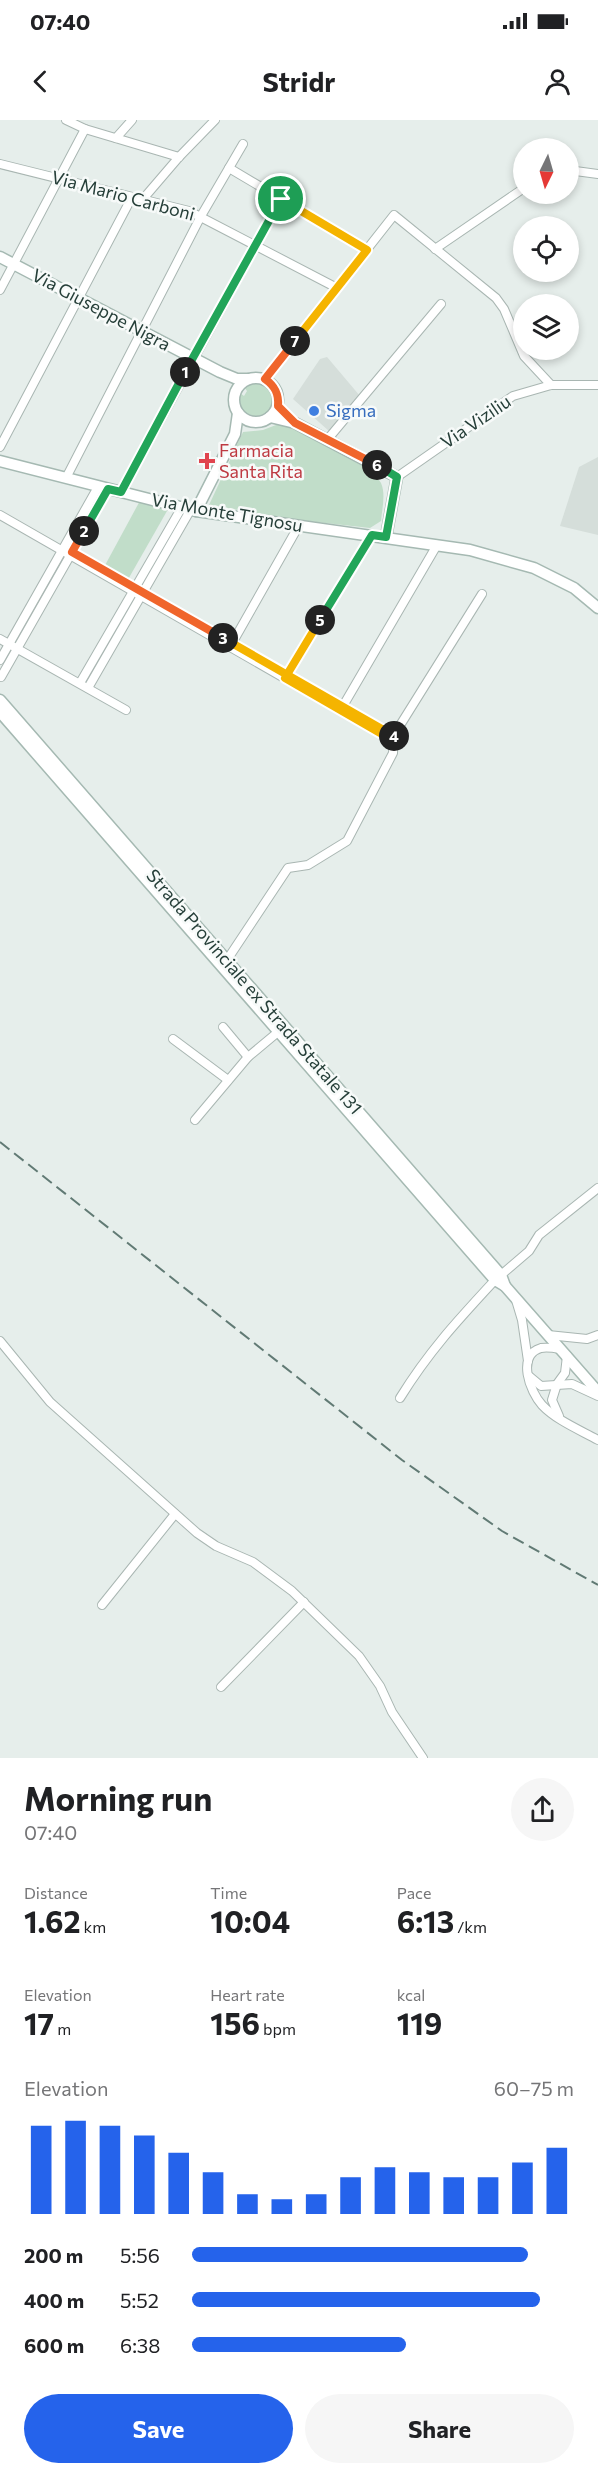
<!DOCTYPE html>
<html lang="en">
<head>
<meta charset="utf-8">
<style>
  body { margin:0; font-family:Commissioner,sans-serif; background:#f6f6f6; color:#202124; height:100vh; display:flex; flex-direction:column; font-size:22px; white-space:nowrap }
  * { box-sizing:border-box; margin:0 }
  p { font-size:20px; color:#757577 }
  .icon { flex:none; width:33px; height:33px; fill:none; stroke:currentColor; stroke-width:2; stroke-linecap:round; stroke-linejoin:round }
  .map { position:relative; height:1638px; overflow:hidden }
  .sheet { display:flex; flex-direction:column; background:#fff; flex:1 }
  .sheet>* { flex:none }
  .needle { width:39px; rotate:185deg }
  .controls { position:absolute; left:513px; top:18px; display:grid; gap:12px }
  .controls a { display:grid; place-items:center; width:66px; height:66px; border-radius:50%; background:#fff; box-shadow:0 3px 9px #0003; font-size:30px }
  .pin { position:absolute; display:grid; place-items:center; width:51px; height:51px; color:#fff; margin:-26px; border:3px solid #fff; border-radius:50%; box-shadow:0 2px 6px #0007 }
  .km { position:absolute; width:30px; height:30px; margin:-15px; border-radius:50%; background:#222; color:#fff; font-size:16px; line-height:30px; text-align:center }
  .round { display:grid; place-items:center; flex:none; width:63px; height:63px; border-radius:32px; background:#f6f6f6 }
  .headline { display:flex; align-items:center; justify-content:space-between; height:102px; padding:0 24px }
  h1 { font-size:33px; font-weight:700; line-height:45px }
  .stats { display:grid; grid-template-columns:repeat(3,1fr); gap:9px; height:102px; padding:6px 24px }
  .stats div { display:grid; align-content:center }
  .stats b { font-size:30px; font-weight:700 }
  .stats small { font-size:16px; font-weight:400 }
  .stats p { font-size:16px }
  .chart { height:168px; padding:12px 24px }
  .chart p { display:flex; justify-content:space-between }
  .chart svg { width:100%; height:108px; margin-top:6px; stroke:#2563eb; stroke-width:6 }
  .action { display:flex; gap:12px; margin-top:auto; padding:12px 24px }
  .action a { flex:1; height:69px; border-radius:36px; background:#2563eb; color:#fff; font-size:24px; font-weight:700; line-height:69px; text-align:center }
  .action a+a { background:#f6f6f6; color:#202124 }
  ul { padding:0 24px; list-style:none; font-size:20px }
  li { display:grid; grid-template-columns:96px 72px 1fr; align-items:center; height:45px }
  li i { height:15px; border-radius:8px; background:#2563eb }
  .status { display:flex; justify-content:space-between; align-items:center; height:42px; padding:0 30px; background:#fff; direction:ltr }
  .status svg { height:16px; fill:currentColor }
  header { display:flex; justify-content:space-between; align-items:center; height:78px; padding:0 24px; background:#fff; font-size:27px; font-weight:700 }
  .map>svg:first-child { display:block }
  .built { fill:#d5deda }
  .green { fill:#c1ddc9 }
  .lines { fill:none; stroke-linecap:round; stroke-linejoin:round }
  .street-casing { stroke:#a9b6b2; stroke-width:10 }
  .secondary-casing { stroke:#a5b9b2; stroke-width:13 }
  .street { stroke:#fff; stroke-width:8 }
  .secondary { stroke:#fff; stroke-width:10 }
  .rail { stroke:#617a74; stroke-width:2; stroke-dasharray:12 6; stroke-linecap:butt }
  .split-1-casing { stroke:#fff; stroke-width:12 }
  .split-2-casing { stroke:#fff; stroke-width:12 }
  .split-3-casing { stroke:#fff; stroke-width:12 }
  .split-4-casing { stroke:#fff; stroke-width:12 }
  .split-5-casing { stroke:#fff; stroke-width:12 }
  .split-6-casing { stroke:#fff; stroke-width:12 }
  .split-7-casing { stroke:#fff; stroke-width:12 }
  .split-8-casing { stroke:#fff; stroke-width:12 }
  .split-1 { stroke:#22a559; stroke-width:8 }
  .split-2 { stroke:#22a559; stroke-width:8 }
  .split-3 { stroke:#f0652b; stroke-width:8 }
  .split-4 { stroke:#f5b400; stroke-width:8 }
  .split-5 { stroke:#f5b400; stroke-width:8 }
  .split-6 { stroke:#22a559; stroke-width:8 }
  .split-7 { stroke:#f0652b; stroke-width:8 }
  .split-8 { stroke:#f5b400; stroke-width:8 }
  .shop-dot { fill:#3f7fe0; stroke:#f7faf9; stroke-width:2 }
  .health-dot { fill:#e0444e; stroke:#f7faf9; stroke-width:2 }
  .labels { text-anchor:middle; stroke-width:5; stroke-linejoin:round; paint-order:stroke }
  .street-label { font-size:18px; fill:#263f39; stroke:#f7faf9 }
  .shop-label { font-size:18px; fill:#366cbe; stroke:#f7faf9; text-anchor:start }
  .health-label { font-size:18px; fill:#be3a42; stroke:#f7faf9; text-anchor:start }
</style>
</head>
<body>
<div class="status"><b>07:40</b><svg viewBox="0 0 49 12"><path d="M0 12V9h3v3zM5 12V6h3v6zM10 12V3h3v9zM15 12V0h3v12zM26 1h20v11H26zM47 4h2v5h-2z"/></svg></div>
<header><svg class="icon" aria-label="back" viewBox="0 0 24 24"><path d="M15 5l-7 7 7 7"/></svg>Stridr<svg class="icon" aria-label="person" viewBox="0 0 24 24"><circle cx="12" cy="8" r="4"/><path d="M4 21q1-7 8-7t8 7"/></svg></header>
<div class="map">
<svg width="598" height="1638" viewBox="0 0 598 1638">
  <rect width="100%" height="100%" fill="#e6eeeb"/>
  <g class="built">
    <polygon points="327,237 360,276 329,311 293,279 320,239"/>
    <polygon points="598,337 598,415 560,406 579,347"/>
  </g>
  <g class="green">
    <path d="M260,261L268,265L274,279C271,297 256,302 242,291L238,278L240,273L244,276L247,271L244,267Z"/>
    <path d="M284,304C306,316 371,343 381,363C386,374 382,389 381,401L370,408L290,399L209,385L243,312L263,310L276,305Z"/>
    <polygon points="142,377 171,384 126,463 103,449"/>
  </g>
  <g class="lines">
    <defs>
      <g id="street">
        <polyline points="66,0 85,9 179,37"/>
        <polyline points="116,18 132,0"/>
        <polyline points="0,44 189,91 337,168"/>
        <polyline points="229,48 367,130"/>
        <polyline points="568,50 598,54"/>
        <polyline points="143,79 179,37 215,0"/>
        <polyline points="435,129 524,68"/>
        <polyline points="0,170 85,9"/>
        <polyline points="265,259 394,95 496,178 504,189 524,236 551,265"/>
        <polyline points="327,320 441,184"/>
        <polyline points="0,327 132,77"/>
        <polyline points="397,357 513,276 551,265 598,265"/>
        <polyline points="66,358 201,96 243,24"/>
        <polyline points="121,372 281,79"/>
        <polyline points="0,395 394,621"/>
        <polyline points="0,519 126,590"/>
        <polyline points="230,527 298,407"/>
        <polyline points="0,540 98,367"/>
        <polyline points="1,557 108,369"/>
        <polyline points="285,558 372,415"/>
        <polyline points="80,563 182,387"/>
        <polyline points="88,568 191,389"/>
        <polyline points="343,586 437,425"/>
        <polyline points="227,840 288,748 308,745 347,721 393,633 394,615 482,474"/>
        <polyline points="223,907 248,937"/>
        <polyline points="173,919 228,960"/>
        <polyline points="195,1000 248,937 278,912"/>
        <polyline points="501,1155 529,1131 539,1115 598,1068"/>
        <polyline points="516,1180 522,1200 528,1241"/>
        <polyline points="548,1215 587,1219 598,1215"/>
        <polyline points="0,1221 50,1282 197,1413 216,1426 253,1442 292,1471 359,1536 380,1566 392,1592 423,1638"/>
        <path d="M560,1229C554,1228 547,1227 541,1228C516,1235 530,1272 542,1285C556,1300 580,1310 598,1320"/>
        <polyline points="529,1256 541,1266 572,1264 598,1276"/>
        <path d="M400,1278C429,1231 458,1200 495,1160"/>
        <polyline points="559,1296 552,1280 557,1264 565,1253 567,1236"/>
        <polyline points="102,1485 175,1394"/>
        <polyline points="221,1567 304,1482"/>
      </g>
      <g id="secondary">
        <polyline points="0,137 220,252 237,259 248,259"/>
        <circle cx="256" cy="280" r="22"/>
        <polyline points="270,297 295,303 397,357 386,417"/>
        <polyline points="0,341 196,391 470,430 534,448 574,468 598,488"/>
        <polyline points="196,391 235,314 238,293"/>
        <polyline points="0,580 501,1155 505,1166"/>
        <polyline points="0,592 495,1160 505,1166 598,1272"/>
      </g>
    </defs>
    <use href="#street" class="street-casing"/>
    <use href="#secondary" class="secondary-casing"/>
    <use href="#street" class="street"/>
    <use href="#secondary" class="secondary"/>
    <polyline class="rail" points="0,1022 402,1340 502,1411 598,1465"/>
  </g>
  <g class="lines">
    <defs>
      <polyline id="split-1" points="185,252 281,79"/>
      <polyline id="split-2" points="84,411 108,369 121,372 185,252"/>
      <polyline id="split-3" points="84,411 72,432 223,518"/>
      <polyline id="split-4" points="223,518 394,616"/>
      <polyline id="split-5" points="320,500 285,558 394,621 394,616"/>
      <polyline id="split-6" points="320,500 372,415 386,417 397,357 377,345"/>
      <path id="split-7" d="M295,221L265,259C275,266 279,274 278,286L295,303L377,345"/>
      <polyline id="split-8" points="281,79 367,130 295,221"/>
    </defs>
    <use href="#split-1" class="split-1-casing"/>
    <use href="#split-2" class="split-2-casing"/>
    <use href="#split-3" class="split-3-casing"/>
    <use href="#split-4" class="split-4-casing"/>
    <use href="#split-5" class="split-5-casing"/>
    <use href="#split-6" class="split-6-casing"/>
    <use href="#split-7" class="split-7-casing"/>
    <use href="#split-8" class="split-8-casing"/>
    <use href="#split-1" class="split-1"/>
    <use href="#split-2" class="split-2"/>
    <use href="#split-3" class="split-3"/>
    <use href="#split-4" class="split-4"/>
    <use href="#split-5" class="split-5"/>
    <use href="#split-6" class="split-6"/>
    <use href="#split-7" class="split-7"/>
    <use href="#split-8" class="split-8"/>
  </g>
  <circle class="shop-dot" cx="314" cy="291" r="6"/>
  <path class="health-dot" d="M204 332h6v6h6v6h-6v6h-6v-6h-6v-6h6z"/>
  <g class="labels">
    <g class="street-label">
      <text transform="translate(123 76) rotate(15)" y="6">Via Mario Carboni</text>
      <text transform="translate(101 190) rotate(28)" y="6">Via Giuseppe Nigra</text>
      <text transform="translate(476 302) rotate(-34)" y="6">Via Viziliu</text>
      <text transform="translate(227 393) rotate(10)" y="6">Via Monte Tignosu</text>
      <text transform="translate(254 872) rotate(49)" y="6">Strada Provinciale ex Strada Statale 131</text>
    </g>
    <g class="shop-label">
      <text x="326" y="297">Sigma</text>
    </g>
    <g class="health-label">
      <text x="219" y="337">Farmacia<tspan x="219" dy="21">Santa Rita</tspan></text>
    </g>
  </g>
</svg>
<div class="controls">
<a><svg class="needle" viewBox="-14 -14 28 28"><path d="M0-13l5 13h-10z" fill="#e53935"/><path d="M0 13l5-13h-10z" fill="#757577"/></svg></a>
<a><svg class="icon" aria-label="locate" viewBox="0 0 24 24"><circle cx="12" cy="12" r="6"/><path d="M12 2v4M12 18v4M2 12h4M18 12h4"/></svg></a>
<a><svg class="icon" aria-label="layers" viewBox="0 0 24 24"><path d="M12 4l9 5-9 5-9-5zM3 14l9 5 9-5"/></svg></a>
</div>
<div class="pin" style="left:281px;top:79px;background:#1e9e55"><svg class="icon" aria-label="arrive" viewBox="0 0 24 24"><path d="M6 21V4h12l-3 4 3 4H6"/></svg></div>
<b class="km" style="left:185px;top:252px">1</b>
<b class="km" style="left:84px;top:411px">2</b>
<b class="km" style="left:223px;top:518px">3</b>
<b class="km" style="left:394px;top:616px">4</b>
<b class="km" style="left:320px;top:500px">5</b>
<b class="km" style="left:377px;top:345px">6</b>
<b class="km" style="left:295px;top:221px">7</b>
</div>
<section class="sheet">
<div class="headline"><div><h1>Morning run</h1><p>07:40</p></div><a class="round"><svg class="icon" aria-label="share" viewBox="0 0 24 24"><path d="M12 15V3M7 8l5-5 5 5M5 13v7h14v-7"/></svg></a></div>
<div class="stats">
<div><p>Distance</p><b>1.62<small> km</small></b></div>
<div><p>Time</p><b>10:04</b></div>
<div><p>Pace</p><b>6:13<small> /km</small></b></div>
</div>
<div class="stats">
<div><p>Elevation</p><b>17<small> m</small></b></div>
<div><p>Heart rate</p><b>156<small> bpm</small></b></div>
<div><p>kcal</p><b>119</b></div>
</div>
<div class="chart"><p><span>Elevation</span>60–75 m</p>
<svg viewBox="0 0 160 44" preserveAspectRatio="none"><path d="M5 44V8M15 44V6M25 44V8M35 44V12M45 44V19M55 44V27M65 44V36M75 44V38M85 44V36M95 44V29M105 44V25M115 44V27M125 44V29M135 44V29M145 44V23M155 44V17"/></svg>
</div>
<ul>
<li><b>200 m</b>5:56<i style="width:88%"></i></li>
<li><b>400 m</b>5:52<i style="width:91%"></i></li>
<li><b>600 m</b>6:38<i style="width:56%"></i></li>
</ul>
<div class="action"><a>Save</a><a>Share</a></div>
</section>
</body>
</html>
